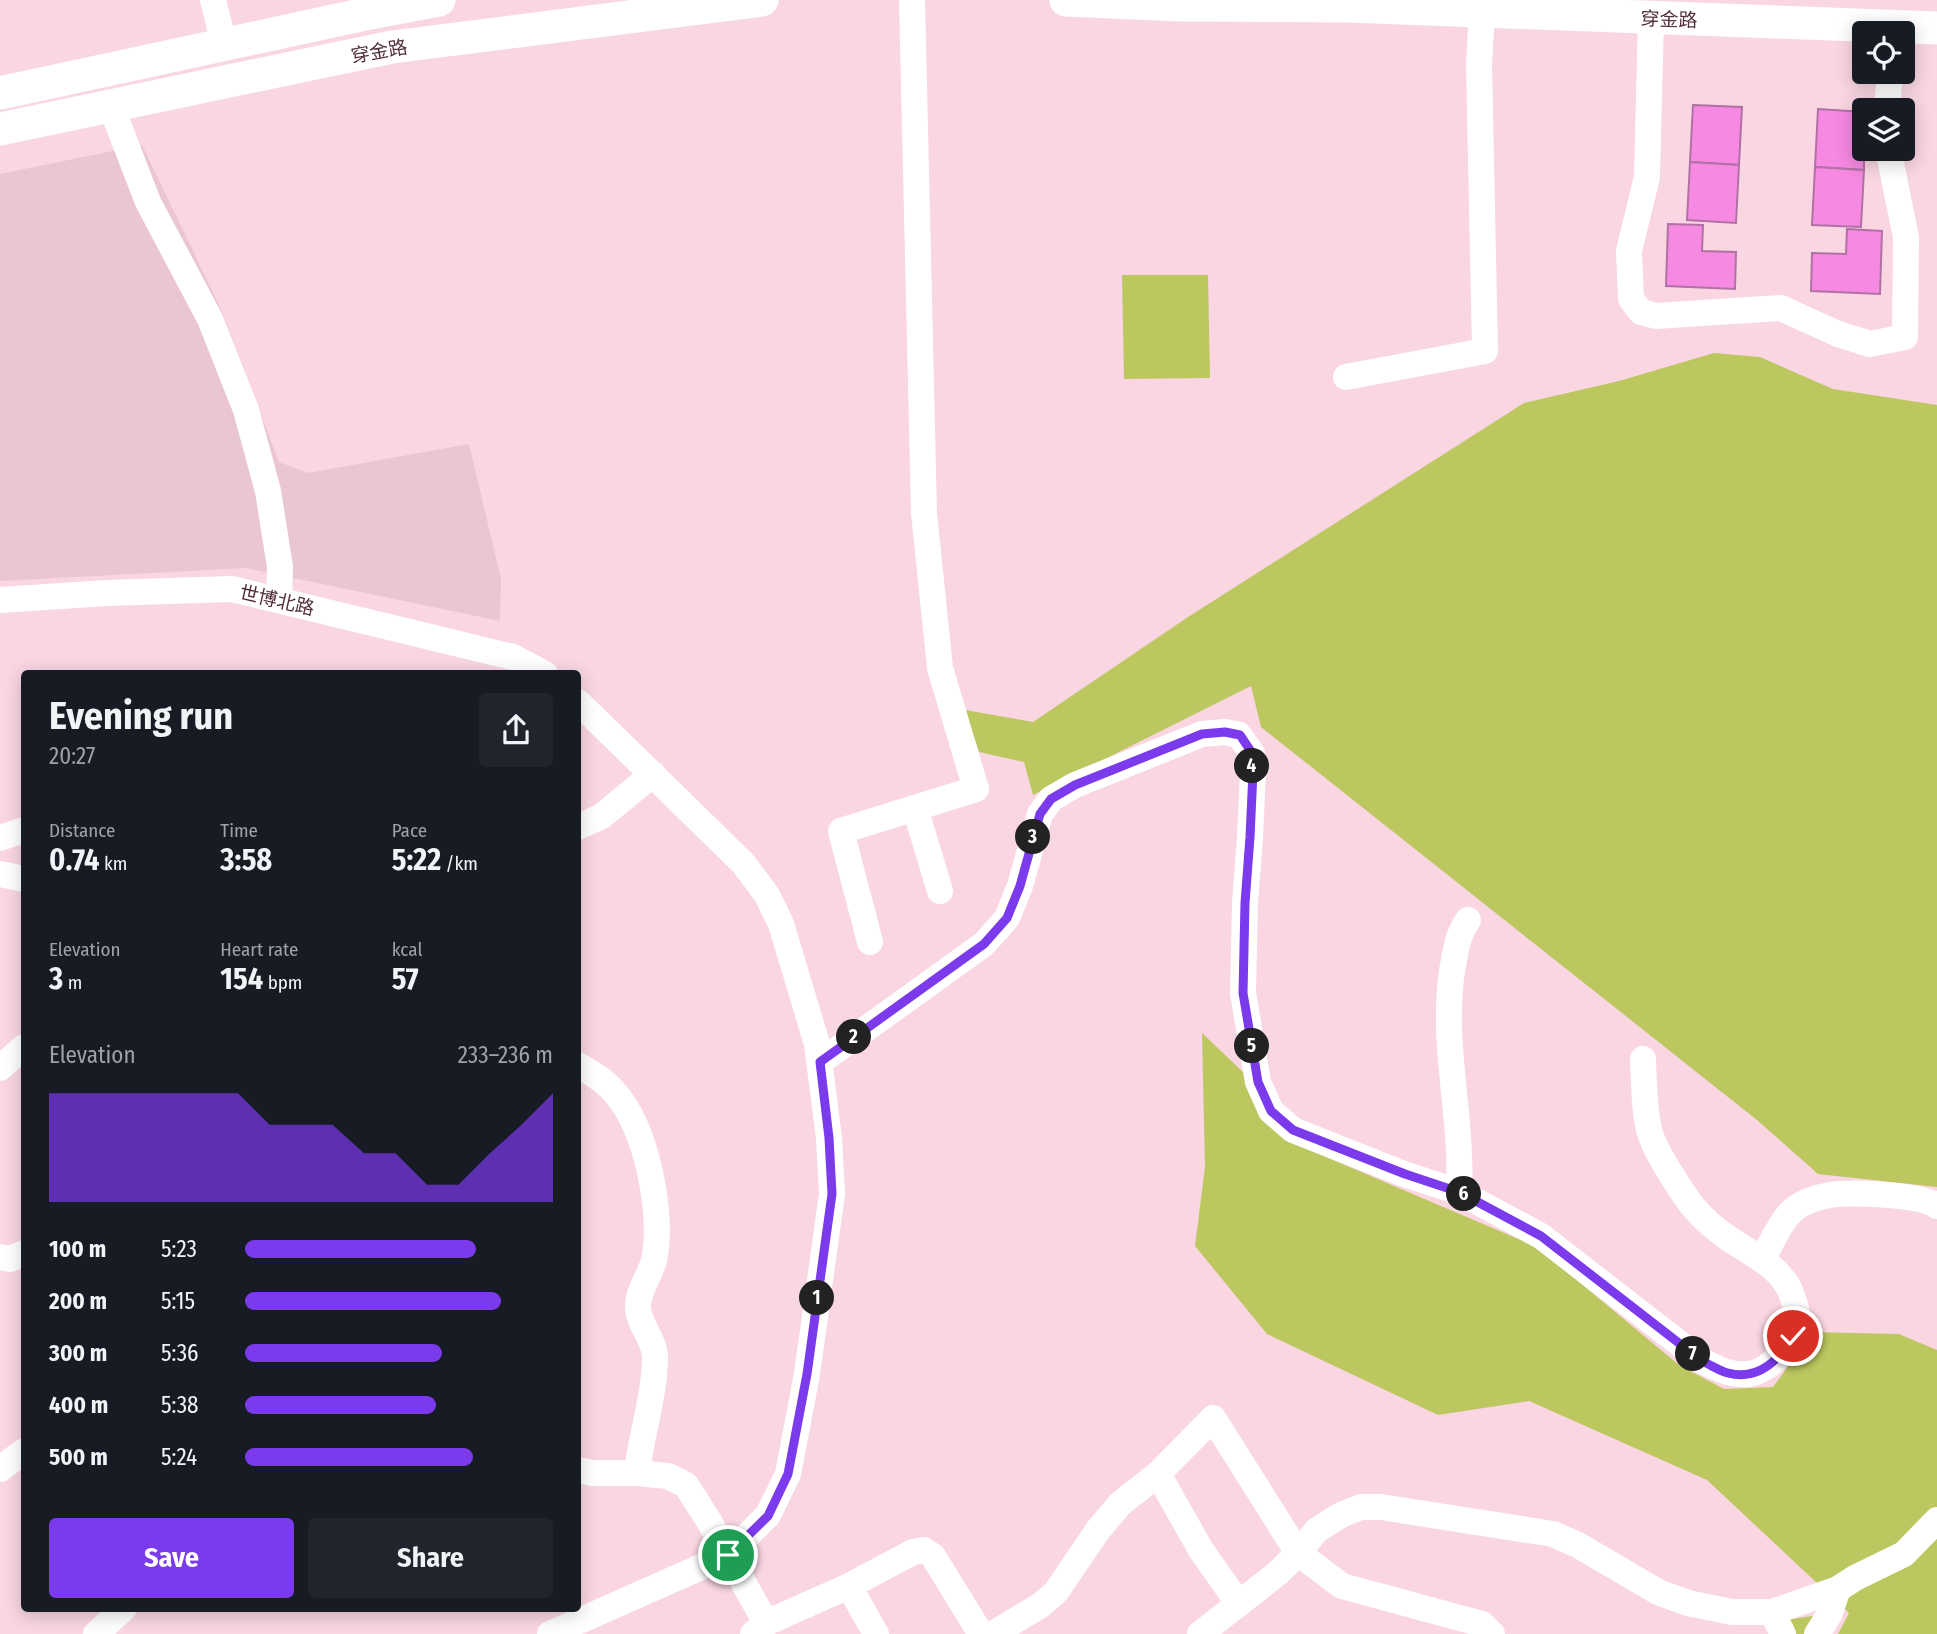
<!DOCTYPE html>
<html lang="en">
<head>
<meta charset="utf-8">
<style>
  body { margin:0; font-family:"Fira Sans Condensed","Noto Sans SC",sans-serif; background:#20242c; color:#f1f3f6; height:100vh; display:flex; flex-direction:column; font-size:26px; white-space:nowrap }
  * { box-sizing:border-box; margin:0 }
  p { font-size:23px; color:#9ea1a6 }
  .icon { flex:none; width:38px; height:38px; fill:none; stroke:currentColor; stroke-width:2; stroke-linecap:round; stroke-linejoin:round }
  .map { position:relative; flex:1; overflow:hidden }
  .details { position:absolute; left:21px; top:670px; width:560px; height:942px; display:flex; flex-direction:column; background:#171b24; border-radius:7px; box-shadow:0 4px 18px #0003 }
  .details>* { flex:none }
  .buttons { position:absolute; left:1852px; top:21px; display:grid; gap:14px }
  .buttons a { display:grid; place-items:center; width:63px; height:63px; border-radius:7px; background:#171b24; box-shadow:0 4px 18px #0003; font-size:35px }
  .pin { position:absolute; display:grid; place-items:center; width:60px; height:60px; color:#fff; margin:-30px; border:4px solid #fff; border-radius:50%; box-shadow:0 2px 7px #0007 }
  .km { position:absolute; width:35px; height:35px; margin:-18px; border-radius:50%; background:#222; color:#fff; font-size:19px; line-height:35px; text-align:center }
  .round { display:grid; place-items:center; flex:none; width:74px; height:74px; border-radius:7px; background:#20242c }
  .head { display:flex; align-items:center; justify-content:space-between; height:119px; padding:0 28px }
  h1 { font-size:38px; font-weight:700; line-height:52px }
  .metrics { display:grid; grid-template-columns:repeat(3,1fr); gap:10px; height:119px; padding:7px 28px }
  .metrics div { display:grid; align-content:center }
  .metrics b { font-size:30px; font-weight:700 }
  .metrics small { font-size:19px; font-weight:400 }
  .metrics p { font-size:19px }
  .chart { height:196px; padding:14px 28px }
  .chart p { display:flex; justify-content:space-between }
  .chart svg { width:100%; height:126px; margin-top:7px; fill:#7c3aed; opacity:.7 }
  .button { display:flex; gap:14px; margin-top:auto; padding:14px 28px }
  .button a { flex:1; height:80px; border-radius:7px; background:#7c3aed; color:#fff; font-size:28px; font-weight:700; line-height:80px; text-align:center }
  .button a+a { background:#20242c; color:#f1f3f6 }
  ul { padding:0 28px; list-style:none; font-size:23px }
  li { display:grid; grid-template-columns:112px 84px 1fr; align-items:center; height:52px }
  li i { height:18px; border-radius:9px; background:#7c3aed }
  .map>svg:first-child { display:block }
  .built { fill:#eac5d3 }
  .green { fill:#bcc75f }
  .building { fill:#f689e1; stroke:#b171a4; stroke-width:2 }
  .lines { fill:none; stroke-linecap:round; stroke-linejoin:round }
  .minor { stroke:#fff; stroke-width:26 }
  .major { stroke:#fff; stroke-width:33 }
  .route-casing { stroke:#fff; stroke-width:14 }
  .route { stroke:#7c3aed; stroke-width:9 }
  .labels { text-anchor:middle; stroke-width:7; stroke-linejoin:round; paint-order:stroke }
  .street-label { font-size:19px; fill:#52303e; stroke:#fff }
</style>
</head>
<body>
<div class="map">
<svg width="1937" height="1634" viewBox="0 0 1937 1634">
  <rect width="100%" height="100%" fill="#f9d6e2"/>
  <polygon class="built" points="142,145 220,307 279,462 308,473 469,444 501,579 500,621 246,568 0,581 0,174"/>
  <g class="green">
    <polygon points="1122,275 1208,275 1210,378 1124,379"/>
    <polygon points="1714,353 1760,357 1833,389 1937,405 1937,1187 1818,1174 1757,1120 1261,727 1251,686 1033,795 1024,762 979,752 965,710 1033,722 1188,617 1524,403 1619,381"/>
    <polygon points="1202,1033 1243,1072 1260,1114 1284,1139 1537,1247 1679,1365 1724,1389 1773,1387 1787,1368 1808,1332 1899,1334 1937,1350 1937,1634 1838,1634 1849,1613 1707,1480 1529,1401 1438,1415 1267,1334 1195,1246 1205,1167"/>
    <polygon points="1818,1615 1807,1634 1794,1634 1787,1620"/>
  </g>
  <g class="building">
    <polygon points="1693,105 1742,107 1739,165 1690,162"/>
    <polygon points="1818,109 1864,112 1864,170 1815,167"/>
    <polygon points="1690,162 1739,165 1736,223 1687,220"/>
    <polygon points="1815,167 1864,170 1861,227 1812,225"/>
    <polygon points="1668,224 1703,225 1702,251 1736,252 1735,289 1666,286"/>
    <polygon points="1847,229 1882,231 1880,294 1811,291 1812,253 1846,254"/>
  </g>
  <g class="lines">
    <g class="minor">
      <polyline points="213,0 224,44"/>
      <polyline points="1651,18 1647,177 1629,251 1631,299 1641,312 1656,316 1781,308 1838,334 1870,344 1905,337 1906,237 1888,149"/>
      <polyline points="111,106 148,202 210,319 246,410 268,491 280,567 279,600"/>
      <polyline points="1887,110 1890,72"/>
      <polyline points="1346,377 1485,351 1479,64 1482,11"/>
      <polyline points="0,600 106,593 232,589 513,657 545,674"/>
      <polyline points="915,808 940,891"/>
      <polyline points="578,827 602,816 653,774"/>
      <polyline points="0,838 24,830"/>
      <polyline points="0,874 24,879"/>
      <polyline points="870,942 841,831 976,789 940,668 924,513 912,0"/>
      <path d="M820,1062L984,944L1007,918L1020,886L1040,814L1051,799L1075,785L1202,734L1225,732L1239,735L1252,753L1253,772L1250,837L1245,903L1243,993L1258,1082L1271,1111L1293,1130L1404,1174L1459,1192L1541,1236L1702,1361C1717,1368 1730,1376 1748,1374C1771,1372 1801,1338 1797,1314C1796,1306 1792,1295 1789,1288C1775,1263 1751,1254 1728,1238C1698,1217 1688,1202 1669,1171C1662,1159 1654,1147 1650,1133C1644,1113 1644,1080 1643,1059"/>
      <path d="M578,1065C591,1073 606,1081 616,1094C647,1130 662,1210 655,1256C652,1274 638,1288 638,1307C638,1324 655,1340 655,1357C655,1396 641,1434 637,1473"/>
      <polyline points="0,1068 24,1047"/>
      <path d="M1459,1192C1463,1118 1441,1044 1452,971C1456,950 1456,938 1468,920"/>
      <polyline points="0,1257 10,1259 24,1253"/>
      <path d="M1762,1260C1770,1246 1779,1224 1790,1213C1799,1203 1817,1197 1830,1195C1851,1192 1921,1194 1937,1206"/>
      <polyline points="0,1469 24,1451"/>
      <polyline points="578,1470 592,1473 637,1473 668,1476 686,1485 709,1521 766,1623"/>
      <polyline points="1158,1474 1201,1550 1239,1604"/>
      <polyline points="849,1586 876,1634"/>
      <polyline points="1772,1612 1783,1634"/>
      <polyline points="96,1634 124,1608"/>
      <polyline points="550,1634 728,1555 768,1515 788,1474 807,1374 832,1194 829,1138 817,1044 781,924 767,895 743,863 578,702"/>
      <polyline points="753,1634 766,1623 849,1586 913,1552 924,1550 933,1556 981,1634"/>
      <polyline points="993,1634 1041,1605 1056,1592 1098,1530 1120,1504 1158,1474 1213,1418 1298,1553 1342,1586 1482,1624 1492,1634"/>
      <polyline points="1200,1634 1278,1573 1298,1553 1317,1530 1341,1515 1361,1507 1381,1507 1553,1534 1578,1545 1658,1592 1688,1603 1732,1612 1772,1612 1838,1589 1855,1578 1904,1554 1937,1520"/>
      <polyline points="1817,1634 1829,1615 1838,1589"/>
    </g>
    <g class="major">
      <polyline points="1066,0 1179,5 1348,6 1937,28"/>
      <polyline points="0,93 365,14 439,0"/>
      <polyline points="0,129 392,47 762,0"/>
    </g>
  </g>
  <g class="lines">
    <defs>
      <path id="route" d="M728,1555L768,1516L788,1474L807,1374L832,1194L829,1138L820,1062L984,944L1007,918L1020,886L1040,814L1051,799L1075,785L1202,734L1225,732L1240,735L1252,753L1253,772L1250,837L1245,903L1243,993L1258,1082L1271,1111L1293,1130L1405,1174L1459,1192L1541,1236L1702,1361C1711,1365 1720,1371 1728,1373C1759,1381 1779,1360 1793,1336"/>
    </defs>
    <use href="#route" class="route-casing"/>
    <use href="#route" class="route"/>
  </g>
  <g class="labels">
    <g class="street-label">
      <text transform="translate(1669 19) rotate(2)" y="7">穿金路</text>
      <text transform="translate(379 51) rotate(-10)" y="7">穿金路</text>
      <text transform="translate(277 600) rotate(13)" y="7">世博北路</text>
    </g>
  </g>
</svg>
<div class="buttons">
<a><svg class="icon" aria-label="locate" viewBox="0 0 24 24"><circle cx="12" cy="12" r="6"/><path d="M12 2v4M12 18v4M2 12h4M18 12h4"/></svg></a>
<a><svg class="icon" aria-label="layers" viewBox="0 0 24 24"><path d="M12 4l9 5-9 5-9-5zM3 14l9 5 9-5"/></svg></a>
</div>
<div class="pin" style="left:728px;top:1555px;background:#1e9e55"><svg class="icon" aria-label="arrive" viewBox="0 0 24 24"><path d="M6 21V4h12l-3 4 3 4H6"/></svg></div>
<div class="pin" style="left:1793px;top:1336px;background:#d93025"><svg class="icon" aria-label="check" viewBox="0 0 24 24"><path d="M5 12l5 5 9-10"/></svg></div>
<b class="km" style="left:817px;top:1298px">1</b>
<b class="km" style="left:854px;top:1037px">2</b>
<b class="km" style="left:1033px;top:837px">3</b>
<b class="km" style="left:1252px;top:766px">4</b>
<b class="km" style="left:1252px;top:1046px">5</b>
<b class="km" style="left:1464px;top:1194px">6</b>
<b class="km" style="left:1693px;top:1354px">7</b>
<section class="details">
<div class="head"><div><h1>Evening run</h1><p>20:27</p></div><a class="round"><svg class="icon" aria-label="share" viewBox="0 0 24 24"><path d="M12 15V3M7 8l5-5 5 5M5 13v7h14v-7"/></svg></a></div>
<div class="metrics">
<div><p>Distance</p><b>0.74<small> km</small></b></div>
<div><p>Time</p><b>3:58</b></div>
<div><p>Pace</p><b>5:22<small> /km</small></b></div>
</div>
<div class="metrics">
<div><p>Elevation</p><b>3<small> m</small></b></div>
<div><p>Heart rate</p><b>154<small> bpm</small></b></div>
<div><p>kcal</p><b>57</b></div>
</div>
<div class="chart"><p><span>Elevation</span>233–236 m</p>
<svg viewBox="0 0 160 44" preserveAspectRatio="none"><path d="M0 44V6L10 6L20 6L30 6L40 6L50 6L60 6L70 17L80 17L90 17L100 27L110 27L120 38L130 38L140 27L150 17L160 6V44z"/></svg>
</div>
<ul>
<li><b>100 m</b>5:23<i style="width:75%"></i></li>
<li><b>200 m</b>5:15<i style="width:83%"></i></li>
<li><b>300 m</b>5:36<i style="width:64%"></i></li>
<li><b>400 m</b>5:38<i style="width:62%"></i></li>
<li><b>500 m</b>5:24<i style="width:74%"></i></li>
</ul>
<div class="button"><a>Save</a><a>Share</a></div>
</section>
</div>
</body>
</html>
